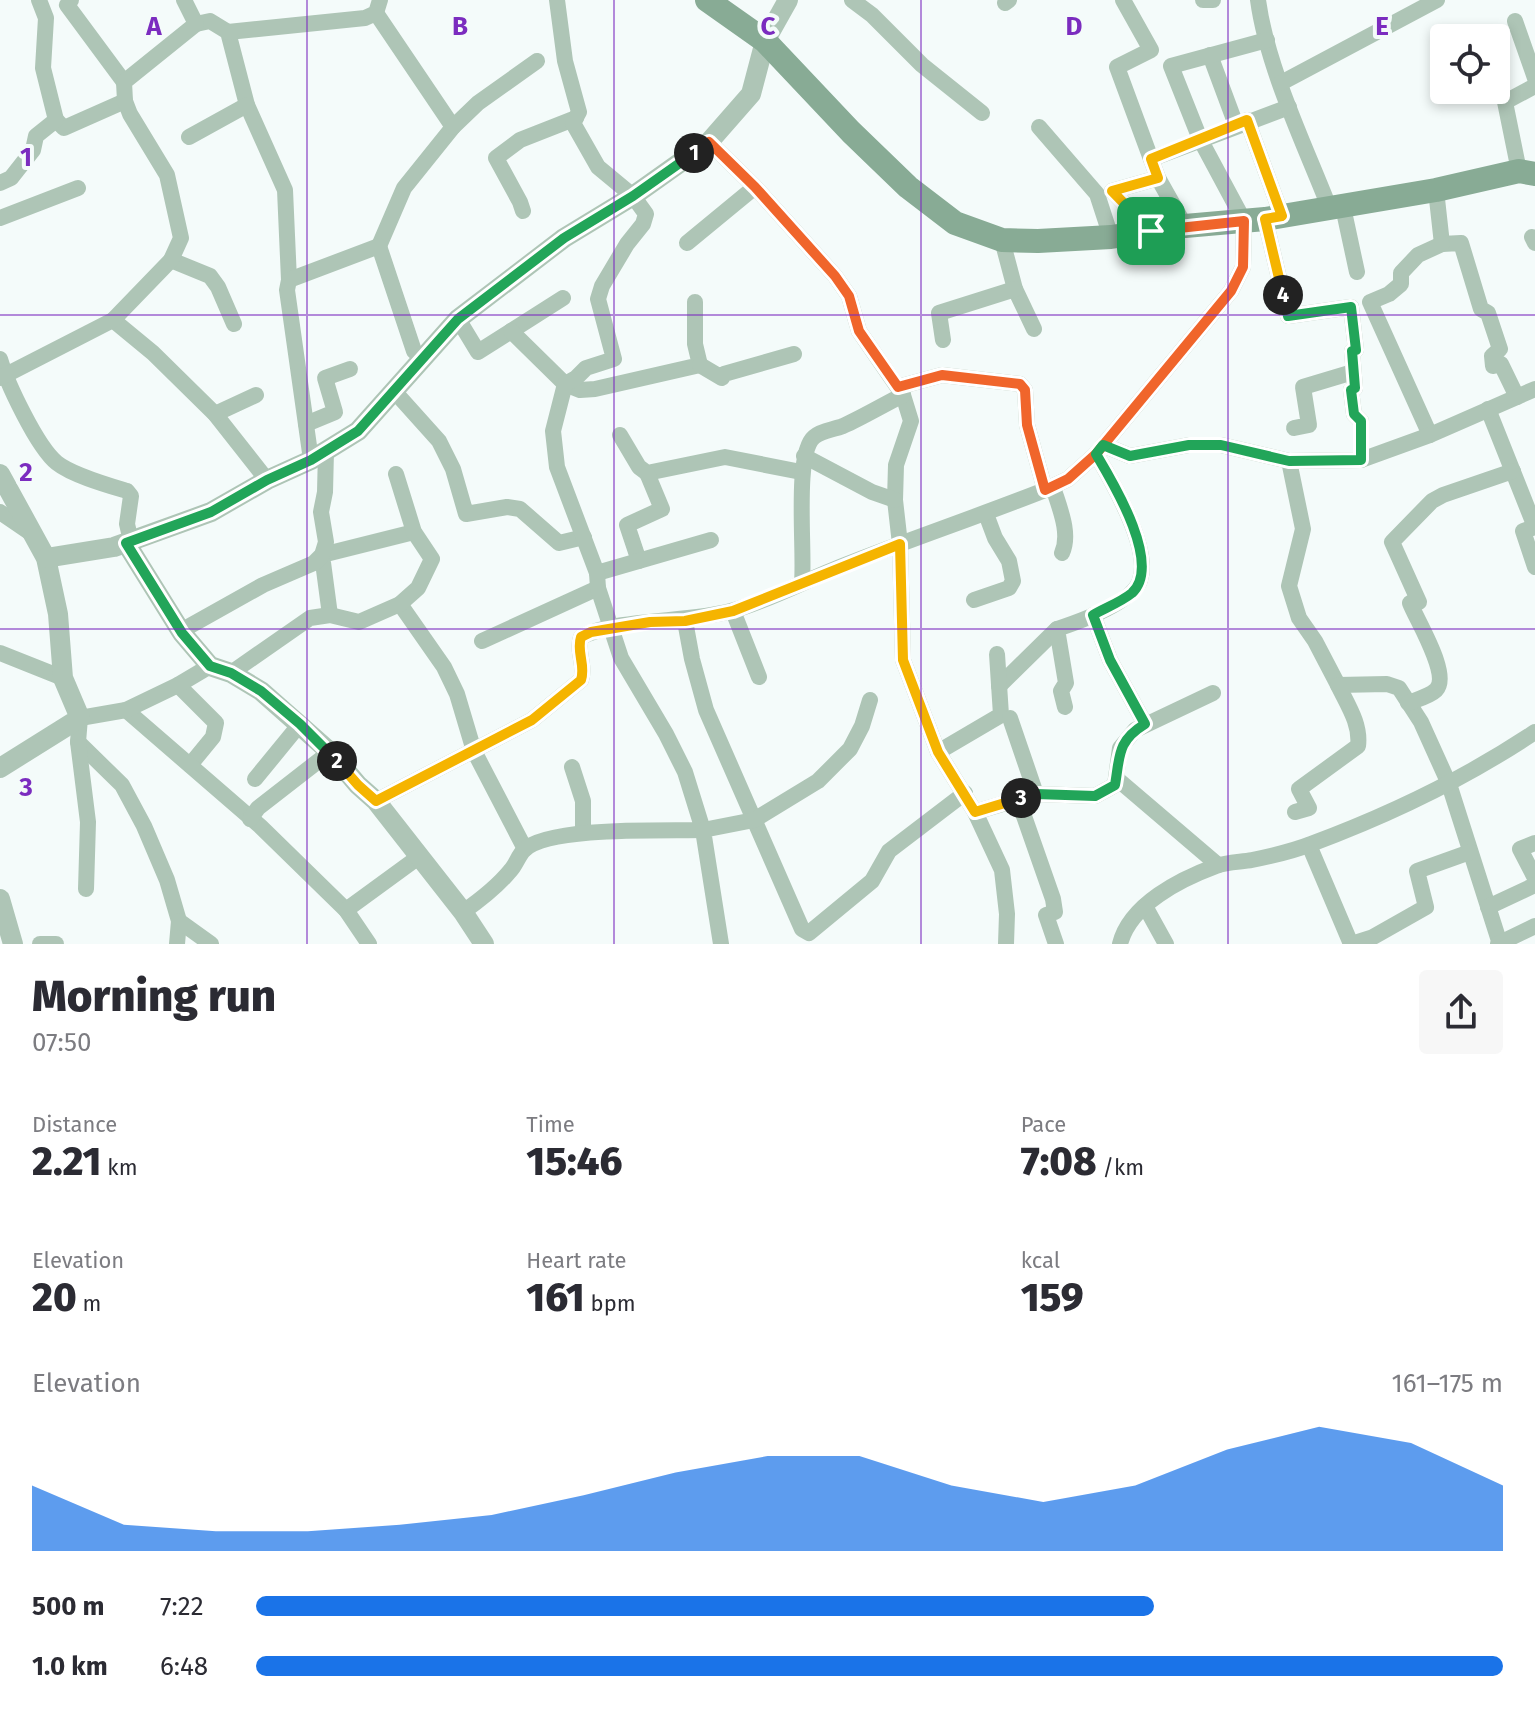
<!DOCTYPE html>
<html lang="en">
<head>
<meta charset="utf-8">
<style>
  body { margin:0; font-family:"Fira Sans",sans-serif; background:#f7f7f7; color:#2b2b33; height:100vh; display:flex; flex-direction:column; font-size:30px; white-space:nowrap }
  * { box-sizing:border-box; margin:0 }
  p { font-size:26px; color:#7c7c81 }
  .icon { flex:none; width:44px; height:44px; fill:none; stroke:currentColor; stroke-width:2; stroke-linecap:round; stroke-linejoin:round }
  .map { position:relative; height:944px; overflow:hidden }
  .side { display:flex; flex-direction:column; background:#fff; flex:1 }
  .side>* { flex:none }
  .fabs { position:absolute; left:1430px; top:24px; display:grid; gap:16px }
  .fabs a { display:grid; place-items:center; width:80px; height:80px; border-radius:8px; background:#fff; box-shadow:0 4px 12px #0003; font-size:40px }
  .pin { position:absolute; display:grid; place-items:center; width:68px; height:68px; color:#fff; margin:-34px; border-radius:16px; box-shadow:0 4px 12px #0006 }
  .km { position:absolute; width:40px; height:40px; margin:-20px; border-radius:50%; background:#222; color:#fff; font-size:22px; line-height:40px; text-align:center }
  .round { display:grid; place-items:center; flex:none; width:84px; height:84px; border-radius:8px; background:#f7f7f7 }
  .overview { display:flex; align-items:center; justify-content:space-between; height:136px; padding:0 32px }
  h1 { font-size:44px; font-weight:800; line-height:60px }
  .metrics { display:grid; grid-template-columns:repeat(3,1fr); gap:12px; height:136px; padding:8px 32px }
  .metrics div { display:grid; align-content:center }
  .metrics b { font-size:40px; font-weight:800 }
  .metrics small { font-size:22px; font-weight:400 }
  .metrics p { font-size:22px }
  .chart { height:224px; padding:16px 32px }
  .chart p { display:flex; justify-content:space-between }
  .chart svg { width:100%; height:144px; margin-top:8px; fill:#1a73e8; opacity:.7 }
  ul { padding:0 32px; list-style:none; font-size:26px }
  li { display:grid; grid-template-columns:128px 96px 1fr; align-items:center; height:60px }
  li i { height:20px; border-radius:10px; background:#1a73e8 }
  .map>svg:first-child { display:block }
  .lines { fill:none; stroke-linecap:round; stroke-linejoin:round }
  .minor { stroke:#aec5b6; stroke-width:16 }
  .tertiary { stroke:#aec5b6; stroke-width:20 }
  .secondary { stroke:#88ab95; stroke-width:24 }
  .split-1-casing { stroke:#fff; stroke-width:16 }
  .split-2-casing { stroke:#fff; stroke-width:16 }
  .split-3-casing { stroke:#fff; stroke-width:16 }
  .split-4-casing { stroke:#fff; stroke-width:16 }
  .split-5-casing { stroke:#fff; stroke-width:16 }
  .split-1 { stroke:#f0652b; stroke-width:10 }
  .split-2 { stroke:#22a559; stroke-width:10 }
  .split-3 { stroke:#f5b400; stroke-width:10 }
  .split-4 { stroke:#22a559; stroke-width:10 }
  .split-5 { stroke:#f5b400; stroke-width:10 }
  .grid { fill:none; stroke:#7b2cbf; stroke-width:2; stroke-opacity:0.55 }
  .grid-label { font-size:26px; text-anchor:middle; font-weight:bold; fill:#7b2cbf; stroke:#f4fbfa; stroke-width:8; stroke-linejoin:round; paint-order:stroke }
</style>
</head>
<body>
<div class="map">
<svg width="1535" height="944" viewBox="0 0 1535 944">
  <rect width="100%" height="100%" fill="#f4fbfa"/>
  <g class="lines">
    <g class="minor">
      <polyline points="71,0 67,5 124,82"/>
      <polyline points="852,0 872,15 922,65 982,113"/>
      <polyline points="1123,0 1151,50 1117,67 1158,178 1185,226"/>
      <polyline points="1203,0 1213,0"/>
      <path d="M1258,0C1267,67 1304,143 1329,207"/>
      <polyline points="1005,3 1009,0"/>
      <polyline points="376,13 453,127 404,188 379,246"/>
      <polyline points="1515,21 1535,78"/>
      <polyline points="196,24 210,21 228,32 247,105 285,190 289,280"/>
      <polyline points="228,32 365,18 376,13 380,0"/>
      <polyline points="1210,55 1236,125"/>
      <polyline points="1281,83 1437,0"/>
      <polyline points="56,120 64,128 125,101"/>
      <polyline points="1247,120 1282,216"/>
      <polyline points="453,127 478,103 537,61"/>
      <polyline points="1039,127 1097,194 1111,237"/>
      <polyline points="189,137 247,105"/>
      <polyline points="709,142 755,187 835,276 849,296 859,331 903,395 911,421 896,465 895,500 900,544 903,660 938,752 975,812 1002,870 1007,914 1006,944"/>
      <polyline points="1151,159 1289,107"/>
      <polyline points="1519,171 1505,102 1535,86"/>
      <polyline points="0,183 11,178 33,150 36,136 56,120 43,68 46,18 39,0"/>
      <polyline points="1436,190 1442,244 1461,243 1481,309 1488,313 1500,349 1492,356 1493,366 1501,364 1517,397"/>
      <polyline points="1343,207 1357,272"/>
      <polyline points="523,211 520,202 496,158 520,140 576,118"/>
      <polyline points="0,218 78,188"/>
      <polyline points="1265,219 1288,316 1351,307 1356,350 1352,351 1355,388 1351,390 1354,414 1361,421 1361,460"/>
      <polyline points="1151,231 1112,191 1158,178"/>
      <polyline points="1532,237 1535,243"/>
      <polyline points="1002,240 1015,289 1034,329"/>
      <polyline points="687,243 755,187"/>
      <polyline points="171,260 210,276 218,287 234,324"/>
      <polyline points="458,319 478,352 563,298"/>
      <polyline points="113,320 153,353 215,414 267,480"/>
      <polyline points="511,331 565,384 580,390 595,389 700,365 695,344 695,302"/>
      <polyline points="943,340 939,313 1015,289"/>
      <path d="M0,359C7,383 37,447 57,463C72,475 107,485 127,491L131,496L127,524L131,541"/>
      <polyline points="700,365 722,378 724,374 794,354"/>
      <polyline points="0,378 113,320 171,260 181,238 167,175 130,114 125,101 124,82 196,24 184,0"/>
      <polyline points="898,387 942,375 1020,384 1025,390 1027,425 1045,490"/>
      <polyline points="395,392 439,441 453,469 466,514 507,507 520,509 559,543 584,537"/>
      <polyline points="1488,409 1535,527"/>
      <polyline points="215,414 256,395"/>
      <polyline points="306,424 335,412 325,378 350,369"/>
      <polyline points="1294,428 1309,425 1303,387 1353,372"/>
      <polyline points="620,435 639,467 647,473 725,457 801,472"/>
      <polyline points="1430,435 1370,302 1389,294 1401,284 1401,273 1418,255 1442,244"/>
      <polyline points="1103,445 1130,456 1189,445 1221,445 1289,461 1361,460 1430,435 1535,389"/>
      <polyline points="804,456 872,492 895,500"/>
      <polyline points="311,460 287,290 289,280 379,246 414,351 423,359"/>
      <polyline points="1289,461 1303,529 1289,586 1299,618 1315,641 1338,685 1387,684 1399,688 1421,722 1449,784 1500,944"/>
      <path d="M1053,487C1059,507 1071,533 1062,553"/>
      <polyline points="0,512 32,534"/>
      <polyline points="1535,527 1523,531 1535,567"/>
      <polyline points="639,561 627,525 662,509 647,473"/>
      <polyline points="597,573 711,540"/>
      <path d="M802,582C805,551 794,454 814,437C822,430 833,430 843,426C863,417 883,405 903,395"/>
      <polyline points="974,600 1009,588 1013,581 1009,561 995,538 986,514"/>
      <polyline points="400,604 444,667 457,694 474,751 525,849"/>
      <polyline points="733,611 759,677"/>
      <polyline points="330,615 322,555 414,532"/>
      <polyline points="1093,615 1110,660 1145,724"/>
      <polyline points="685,621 692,659 706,710 802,929 809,933 872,881 889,851 965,793"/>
      <polyline points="182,633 188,627 263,585 314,563 322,555 326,542 321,512 325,492 326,451"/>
      <polyline points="482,641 598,588"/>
      <polyline points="0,653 63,678"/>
      <polyline points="231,673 310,618 330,615 359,622 400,604 418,588 432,559 414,532 396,474"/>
      <polyline points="178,685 216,723 213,737 190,765"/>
      <polyline points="999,686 1057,629"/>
      <path d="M1408,703C1416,700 1430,696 1436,690C1451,675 1417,621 1410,603L1419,602L1392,542L1432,501L1443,495L1513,471"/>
      <path d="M1065,707L1061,691L1066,683L1057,629C1078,622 1133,603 1140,580C1151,548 1112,481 1096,454"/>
      <polyline points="126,710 260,826 346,910 369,944"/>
      <polyline points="78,742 122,785 144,826 167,880 179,921 177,944"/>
      <polyline points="938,752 1001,715 997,654"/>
      <polyline points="572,767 583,801 583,833"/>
      <polyline points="1116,778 1218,865"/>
      <polyline points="255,779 300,724"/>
      <polyline points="1036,794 1095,796 1115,785 1120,748 1135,730 1213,693"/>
      <polyline points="1018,799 1053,899 1055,912 1046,915 1056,944"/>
      <path d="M376,801L532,720L581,680C586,665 576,652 581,637C618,618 687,623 731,611C769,601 808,579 845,565C911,539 979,516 1045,490L1068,479L1096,454L1231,291L1243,267L1244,221L1200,139L1171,66L1267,40"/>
      <polyline points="975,812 1036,794 1010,718"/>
      <path d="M1295,812L1309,808L1299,789L1358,746C1361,724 1347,704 1338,685"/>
      <polyline points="250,819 258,808 330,752"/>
      <polyline points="1535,843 1520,849 1535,878"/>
      <polyline points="1309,845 1351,944"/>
      <polyline points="86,889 88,822 78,742 80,718 126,710 178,685 210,666"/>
      <polyline points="1145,906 1166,944"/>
      <polyline points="1488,907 1535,885"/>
      <polyline points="346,910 420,856"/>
      <path d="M463,912C480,900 497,887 510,871C516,865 518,856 524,850C549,826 665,831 703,830L685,772L666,734L621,658L598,588L597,573L557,467L553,431L565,384L576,378L586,368L614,359L598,299L602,286L627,244L643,224L646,214L633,196L598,167L573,123L579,112L565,61L557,0"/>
      <polyline points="179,921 211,944"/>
      <polyline points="40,944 56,944"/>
      <polyline points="721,944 703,830 754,820 818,781 850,749 862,726 870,700"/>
      <path d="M1120,944C1130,904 1181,879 1216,866C1227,862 1241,862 1252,860C1272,856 1293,851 1311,844C1389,815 1466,778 1535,732"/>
      <polyline points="1351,944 1373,937 1426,907 1417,871 1470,852"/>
      <polyline points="1498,944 1535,926"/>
    </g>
    <g class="tertiary">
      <polyline points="0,474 46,558 58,614 63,678 80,718 0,768"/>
      <polyline points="126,543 182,633 210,666 231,673 261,691 330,752 358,785 376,801 463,912 484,944"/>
      <polyline points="46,558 114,547 211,512 267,480 311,460 358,431 458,319 564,238 633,196 709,142 751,94 765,41 788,0"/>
      <polyline points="0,899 13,944"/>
    </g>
    <polyline class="secondary" points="707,0 765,41 851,132 908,187 955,223 1002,240 1038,241 1111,237 1185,226 1265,219 1436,190 1519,171 1535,174"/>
  </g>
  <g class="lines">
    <defs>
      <polyline id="split-1" points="694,153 709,142 755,187 835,276 849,296 859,331 898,387 942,375 1020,384 1025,390 1027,425 1045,490 1068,479 1096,454 1231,291 1243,267 1244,221 1151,231"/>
      <polyline id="split-2" points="337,761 300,724 261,691 231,673 210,666 182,633 126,543 211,512 267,480 311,460 358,431 458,319 564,238 633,196 694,153"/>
      <path id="split-3" d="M337,761L358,785L376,801L532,720L581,680C586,665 576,652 581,637L591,632L650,622L685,621L733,611L900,544L903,660L938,752L975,812L1021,798"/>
      <path id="split-4" d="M1021,798L1036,794L1095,796L1115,785C1120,756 1117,741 1145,724L1110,660L1093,615C1105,608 1121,602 1132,593C1163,564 1112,481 1096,454L1103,445L1130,456L1189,445H1221L1289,461L1361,460V421L1354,414L1351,390L1355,388L1352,351L1356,350L1351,307L1288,316L1283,295"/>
      <polyline id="split-5" points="1151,231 1112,191 1158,178 1151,159 1247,120 1282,216 1265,219 1283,295"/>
    </defs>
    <use href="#split-1" class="split-1-casing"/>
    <use href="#split-2" class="split-2-casing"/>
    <use href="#split-3" class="split-3-casing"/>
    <use href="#split-4" class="split-4-casing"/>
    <use href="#split-5" class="split-5-casing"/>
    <use href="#split-1" class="split-1"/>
    <use href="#split-2" class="split-2"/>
    <use href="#split-3" class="split-3"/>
    <use href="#split-4" class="split-4"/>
    <use href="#split-5" class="split-5"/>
  </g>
  <path class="grid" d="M307,0V944M614,0V944M921,0V944M1228,0V944M0,315H1535M0,629H1535"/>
  <g class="grid-label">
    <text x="154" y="35">A</text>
    <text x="460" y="35">B</text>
    <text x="768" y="35">C</text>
    <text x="1074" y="35">D</text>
    <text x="1382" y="35">E</text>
    <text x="26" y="166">1</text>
    <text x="26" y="481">2</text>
    <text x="26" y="796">3</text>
  </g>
</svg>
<div class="fabs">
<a><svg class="icon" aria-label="locate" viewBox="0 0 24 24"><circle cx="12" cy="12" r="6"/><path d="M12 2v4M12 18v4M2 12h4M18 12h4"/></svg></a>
</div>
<div class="pin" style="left:1151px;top:231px;background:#1e9e55"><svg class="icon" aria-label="arrive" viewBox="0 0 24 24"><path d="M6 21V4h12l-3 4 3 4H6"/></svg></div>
<b class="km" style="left:694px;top:153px">1</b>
<b class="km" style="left:337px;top:761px">2</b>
<b class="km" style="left:1021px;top:798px">3</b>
<b class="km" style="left:1283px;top:295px">4</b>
</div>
<section class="side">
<div class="overview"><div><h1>Morning run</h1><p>07:50</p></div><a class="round"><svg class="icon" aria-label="share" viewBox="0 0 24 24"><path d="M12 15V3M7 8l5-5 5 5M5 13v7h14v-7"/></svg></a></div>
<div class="metrics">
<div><p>Distance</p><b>2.21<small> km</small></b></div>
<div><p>Time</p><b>15:46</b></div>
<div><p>Pace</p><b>7:08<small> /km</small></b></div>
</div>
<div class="metrics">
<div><p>Elevation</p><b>20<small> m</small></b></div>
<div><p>Heart rate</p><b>161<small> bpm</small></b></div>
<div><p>kcal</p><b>159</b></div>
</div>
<div class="chart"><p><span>Elevation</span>161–175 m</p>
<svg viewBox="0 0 160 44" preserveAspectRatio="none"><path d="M0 44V24L10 36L20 38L30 38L40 36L50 33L60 27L70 20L80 15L90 15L100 24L110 29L120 24L130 13L140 6L150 11L160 24V44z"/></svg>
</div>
<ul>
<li><b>500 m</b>7:22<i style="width:72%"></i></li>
<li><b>1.0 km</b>6:48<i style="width:100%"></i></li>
</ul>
</section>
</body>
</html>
